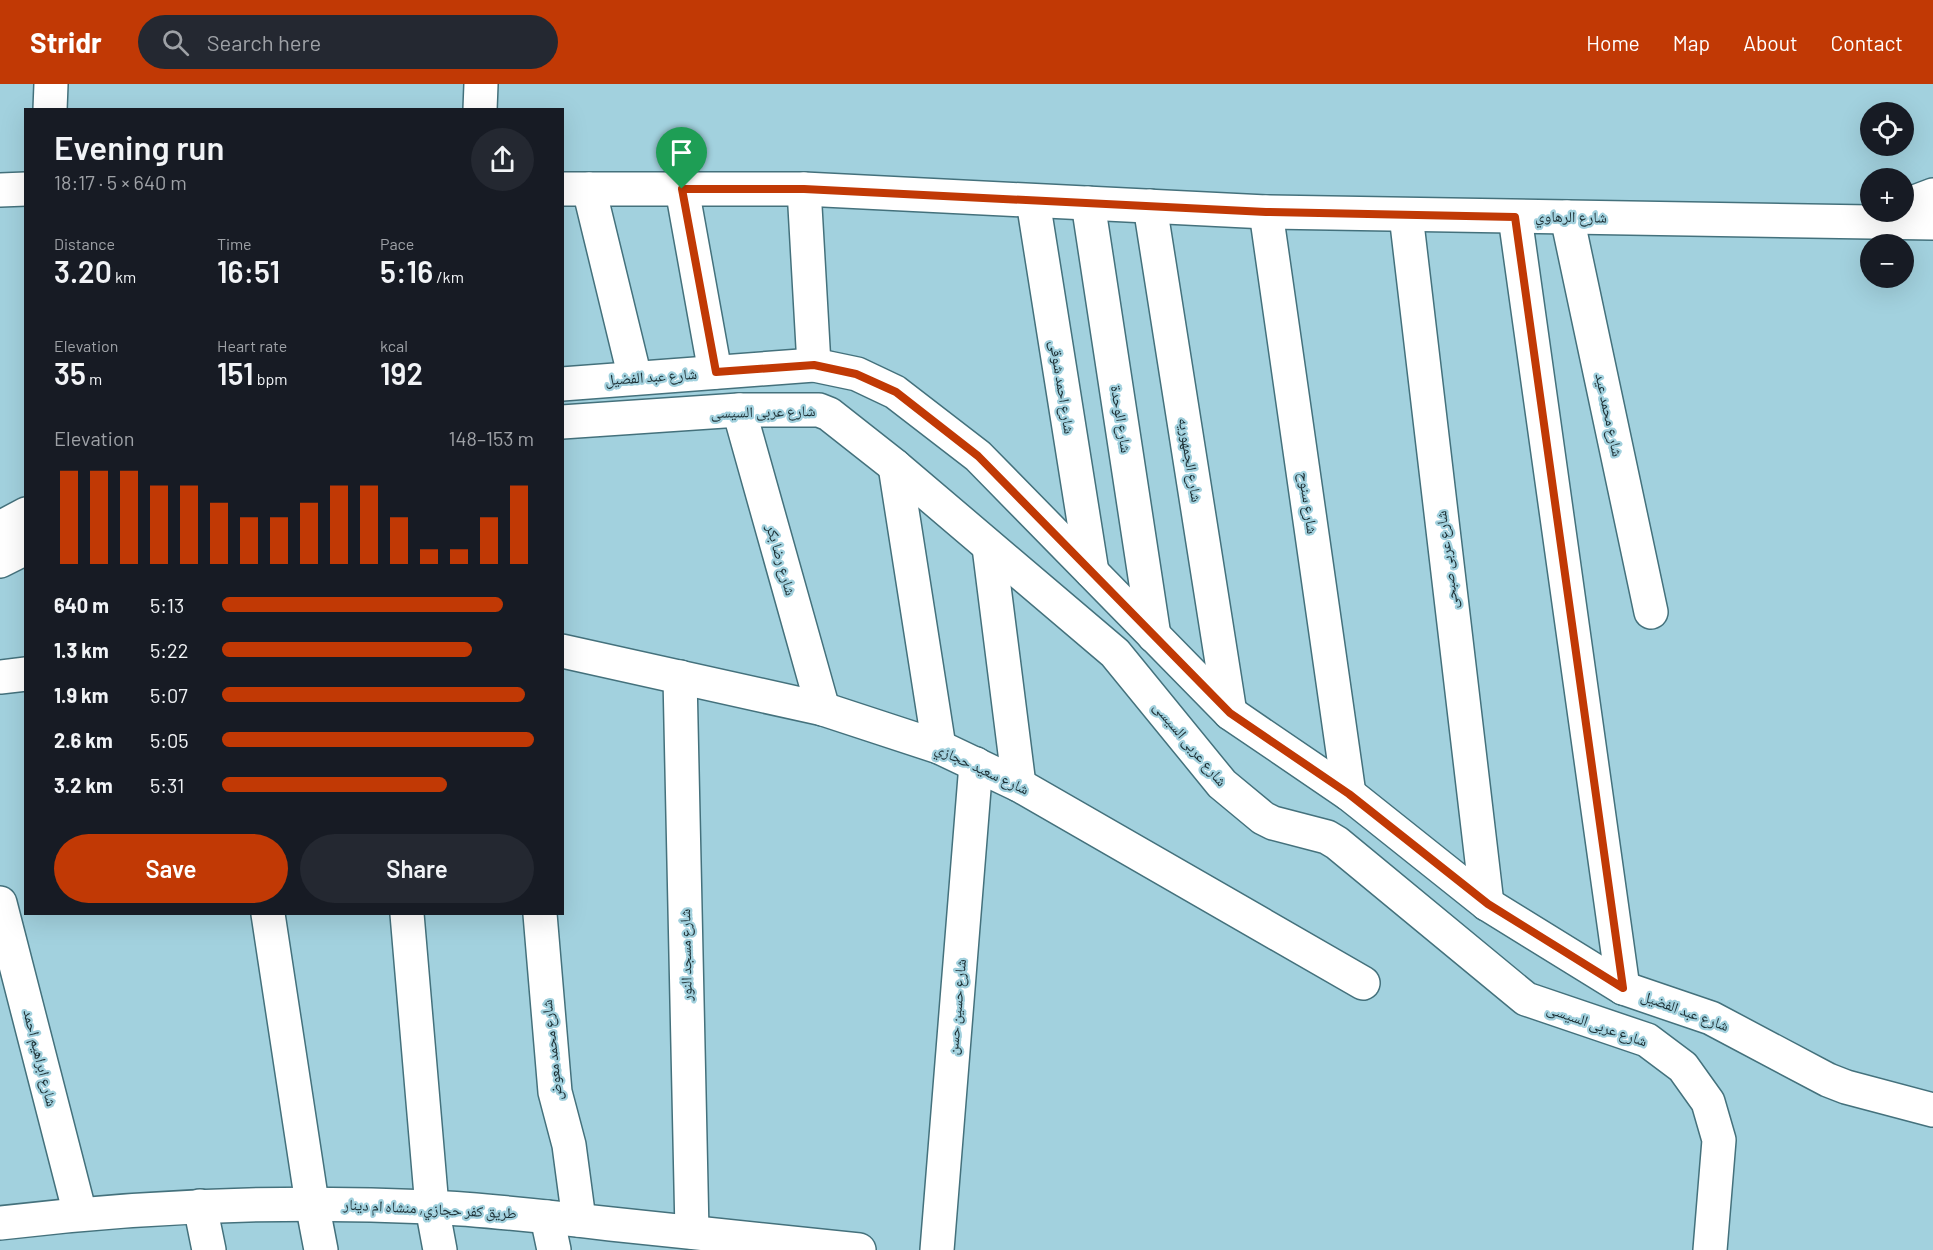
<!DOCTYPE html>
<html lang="en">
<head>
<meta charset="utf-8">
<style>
  body { margin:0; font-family:Barlow,"Noto Naskh Arabic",sans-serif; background:#242831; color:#f1f3f6; height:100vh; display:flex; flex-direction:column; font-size:22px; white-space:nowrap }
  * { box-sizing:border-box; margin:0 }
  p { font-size:20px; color:#9ea1a6 }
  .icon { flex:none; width:33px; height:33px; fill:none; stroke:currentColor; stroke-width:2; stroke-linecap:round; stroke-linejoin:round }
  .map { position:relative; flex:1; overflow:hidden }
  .side { position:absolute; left:24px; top:24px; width:540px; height:807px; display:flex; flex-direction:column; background:#171b24; border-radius:0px; box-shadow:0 6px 24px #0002 }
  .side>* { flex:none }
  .tools { position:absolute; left:1860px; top:18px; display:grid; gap:12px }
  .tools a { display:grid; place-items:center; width:54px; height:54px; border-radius:50%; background:#171b24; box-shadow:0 6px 24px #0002; font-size:30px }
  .pin { position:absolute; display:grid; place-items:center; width:51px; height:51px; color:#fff; margin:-62px -26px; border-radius:50% 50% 50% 0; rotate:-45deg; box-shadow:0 0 6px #0007 }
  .pin .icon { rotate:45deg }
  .round { display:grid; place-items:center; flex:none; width:63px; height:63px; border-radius:32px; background:#242831 }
  .summary { display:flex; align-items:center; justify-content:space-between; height:102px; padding:0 30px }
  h1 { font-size:33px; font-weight:600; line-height:45px }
  .metrics { display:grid; grid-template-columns:repeat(3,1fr); gap:9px; height:102px; padding:6px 30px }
  .metrics div { display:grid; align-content:center }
  .metrics b { font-size:30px; font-weight:600 }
  .metrics small { font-size:16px; font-weight:400 }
  .metrics p { font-size:16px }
  .chart { height:168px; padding:12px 30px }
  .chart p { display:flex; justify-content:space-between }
  .chart svg { width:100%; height:108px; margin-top:6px; stroke:#c13905; stroke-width:6 }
  .primary-button { display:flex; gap:12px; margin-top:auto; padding:12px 30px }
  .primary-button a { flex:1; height:69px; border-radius:36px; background:#c13905; color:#fff; font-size:24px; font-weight:600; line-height:69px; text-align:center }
  .primary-button a+a { background:#242831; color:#f1f3f6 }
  ul { padding:0 30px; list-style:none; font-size:20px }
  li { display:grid; grid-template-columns:96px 72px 1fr; align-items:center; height:45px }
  li i { height:15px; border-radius:8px; background:#c13905 }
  header { display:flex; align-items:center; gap:36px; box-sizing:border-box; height:84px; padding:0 30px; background:#c13905; color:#fff }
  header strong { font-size:28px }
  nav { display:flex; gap:33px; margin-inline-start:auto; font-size:21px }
  .search { width:420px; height:54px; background:#242831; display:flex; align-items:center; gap:15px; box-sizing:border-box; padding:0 21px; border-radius:33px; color:#9ea1a6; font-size:22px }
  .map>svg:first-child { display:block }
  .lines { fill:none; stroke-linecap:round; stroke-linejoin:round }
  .minor-casing { stroke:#44717c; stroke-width:36 }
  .minor { stroke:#fff; stroke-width:33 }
  .route-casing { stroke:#fff; stroke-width:12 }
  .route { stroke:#c13905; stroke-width:8 }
  .labels { text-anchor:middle; stroke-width:4.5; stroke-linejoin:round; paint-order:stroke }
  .street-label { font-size:15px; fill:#1c2f34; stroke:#a2d1de }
</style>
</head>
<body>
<header>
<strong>Stridr</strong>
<div class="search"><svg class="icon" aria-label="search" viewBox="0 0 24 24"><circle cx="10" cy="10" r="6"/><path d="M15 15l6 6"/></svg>Search here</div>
<nav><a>Home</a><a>Map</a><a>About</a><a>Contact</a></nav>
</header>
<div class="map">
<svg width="1933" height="1166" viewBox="0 0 1933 1166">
  <rect width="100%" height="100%" fill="#a2d1de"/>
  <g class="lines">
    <defs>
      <g id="minor">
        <polyline points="50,26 51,0"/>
        <polyline points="480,26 481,0"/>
        <polyline points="562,105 804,105 1266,128 1933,139"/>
        <polyline points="589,105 635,294"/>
        <polyline points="682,105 715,288"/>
        <polyline points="804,105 814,281"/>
        <polyline points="0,106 26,105"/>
        <polyline points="1033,117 1092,488"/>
        <polyline points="1088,119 1154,552"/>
        <polyline points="1150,122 1230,629"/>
        <polyline points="1904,122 1933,111"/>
        <polyline points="1266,128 1349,710"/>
        <polyline points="1406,131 1487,820"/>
        <polyline points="1515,133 1623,904"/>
        <polyline points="1567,133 1651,528"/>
        <polyline points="562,300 814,281 857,290 895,308 978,372 1230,629 1349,710 1487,820 1623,904 1711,934 1828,996 1846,1003 1933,1026"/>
        <polyline points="739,326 823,625"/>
        <polyline points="562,338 739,326 819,326 829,330 895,382 1115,569 1222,700 1263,734 1273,739 1327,753 1337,759 1526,915 1647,956 1683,983 1708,1018 1719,1056 1710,1166"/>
        <polyline points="895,382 939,663"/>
        <polyline points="0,444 26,430"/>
        <polyline points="989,463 1019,701"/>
        <polyline points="0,477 26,464"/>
        <polyline points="562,567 823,625 939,663 1019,701 1363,899"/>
        <polyline points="0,593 26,590"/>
        <polyline points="680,593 692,1148"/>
        <polyline points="0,819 80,1130"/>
        <polyline points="268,830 312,1119 321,1166"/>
        <polyline points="407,830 432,1123 440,1166"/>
        <polyline points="540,830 555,1008 569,1061 579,1136"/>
        <polyline points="200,1122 209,1166"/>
        <polyline points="547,1133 554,1166"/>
        <path d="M0,1139C143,1122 286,1116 430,1123C490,1126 551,1133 611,1140C693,1149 776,1157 859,1166"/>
        <polyline points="937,1166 976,680"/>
      </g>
    </defs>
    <use href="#minor" class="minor-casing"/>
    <use href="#minor" class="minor"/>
  </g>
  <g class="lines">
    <defs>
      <polygon id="route" points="682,105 804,105 1266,128 1515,133 1623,904 1488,820 1349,710 1230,629 978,372 896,308 856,290 814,281 716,288"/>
    </defs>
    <use href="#route" class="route-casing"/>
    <use href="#route" class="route"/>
  </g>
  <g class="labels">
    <g class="street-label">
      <text transform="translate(1571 133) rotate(1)" y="5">شارع الرهاوي</text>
      <text transform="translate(651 293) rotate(-4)" y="5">شارع عبد الفضيل</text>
      <text transform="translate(1062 303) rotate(81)" y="5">شارع احمد شوقى</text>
      <text transform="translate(763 328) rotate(-1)" y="5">شارع عربى السيسى</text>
      <text transform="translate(1609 331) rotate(78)" y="5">شارع محمد عيد</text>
      <text transform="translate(1121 335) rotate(81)" y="5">شارع الوحدة</text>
      <text transform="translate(1190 376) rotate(81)" y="5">شارع الجمهوريه</text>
      <text transform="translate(1308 419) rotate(82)" y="5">شارع سنوح</text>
      <text transform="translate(781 476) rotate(74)" y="5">شارع رضا بكر</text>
      <text transform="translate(1447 476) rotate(-97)" y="5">شارع عربى صبحى</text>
      <text transform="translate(1190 660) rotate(50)" y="5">شارع عربى السيسى</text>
      <text transform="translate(982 685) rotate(25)" y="5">شارع سعيد حجازي</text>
      <text transform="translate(686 871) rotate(-91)" y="5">شارع مسجد النور</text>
      <text transform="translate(957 923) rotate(-85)" y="5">شارع حسين حسن</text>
      <text transform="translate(1685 927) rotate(20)" y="5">شارع عبد الفضيل</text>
      <text transform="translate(1597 941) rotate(19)" y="5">شارع عربى السيسى</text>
      <text transform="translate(552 966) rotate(-96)" y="5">شارع محمد معوض</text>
      <text transform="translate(40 974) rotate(76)" y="5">شارع ابراهيم احمد</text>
      <text transform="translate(430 1125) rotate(3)" y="5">طريق كفر حجازي, منشاه ام دينار</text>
    </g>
  </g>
</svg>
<div class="tools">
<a><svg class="icon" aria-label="locate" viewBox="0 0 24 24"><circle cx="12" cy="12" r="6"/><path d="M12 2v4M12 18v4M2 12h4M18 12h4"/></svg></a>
<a>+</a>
<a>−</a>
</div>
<div class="pin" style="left:682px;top:105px;background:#1e9e55"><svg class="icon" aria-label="arrive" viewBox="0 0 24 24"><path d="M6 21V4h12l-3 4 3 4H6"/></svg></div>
<section class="side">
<div class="summary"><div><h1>Evening run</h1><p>18:17 · 5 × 640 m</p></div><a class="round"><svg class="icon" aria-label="share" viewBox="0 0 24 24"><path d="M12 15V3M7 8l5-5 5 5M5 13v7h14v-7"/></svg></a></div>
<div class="metrics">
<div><p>Distance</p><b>3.20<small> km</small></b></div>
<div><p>Time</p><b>16:51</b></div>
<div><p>Pace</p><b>5:16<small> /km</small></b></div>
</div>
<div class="metrics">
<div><p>Elevation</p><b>35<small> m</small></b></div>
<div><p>Heart rate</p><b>151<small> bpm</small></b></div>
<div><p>kcal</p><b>192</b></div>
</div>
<div class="chart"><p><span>Elevation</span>148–153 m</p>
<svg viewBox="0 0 160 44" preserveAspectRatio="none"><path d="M5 44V6M15 44V6M25 44V6M35 44V12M45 44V12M55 44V19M65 44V25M75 44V25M85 44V19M95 44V12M105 44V12M115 44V25M125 44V38M135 44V38M145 44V25M155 44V12"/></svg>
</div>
<ul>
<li><b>640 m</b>5:13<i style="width:90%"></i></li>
<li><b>1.3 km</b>5:22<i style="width:80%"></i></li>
<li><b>1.9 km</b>5:07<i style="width:97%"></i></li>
<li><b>2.6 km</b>5:05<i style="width:100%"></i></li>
<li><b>3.2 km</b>5:31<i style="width:72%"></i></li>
</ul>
<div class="primary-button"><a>Save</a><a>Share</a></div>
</section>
</div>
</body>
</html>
